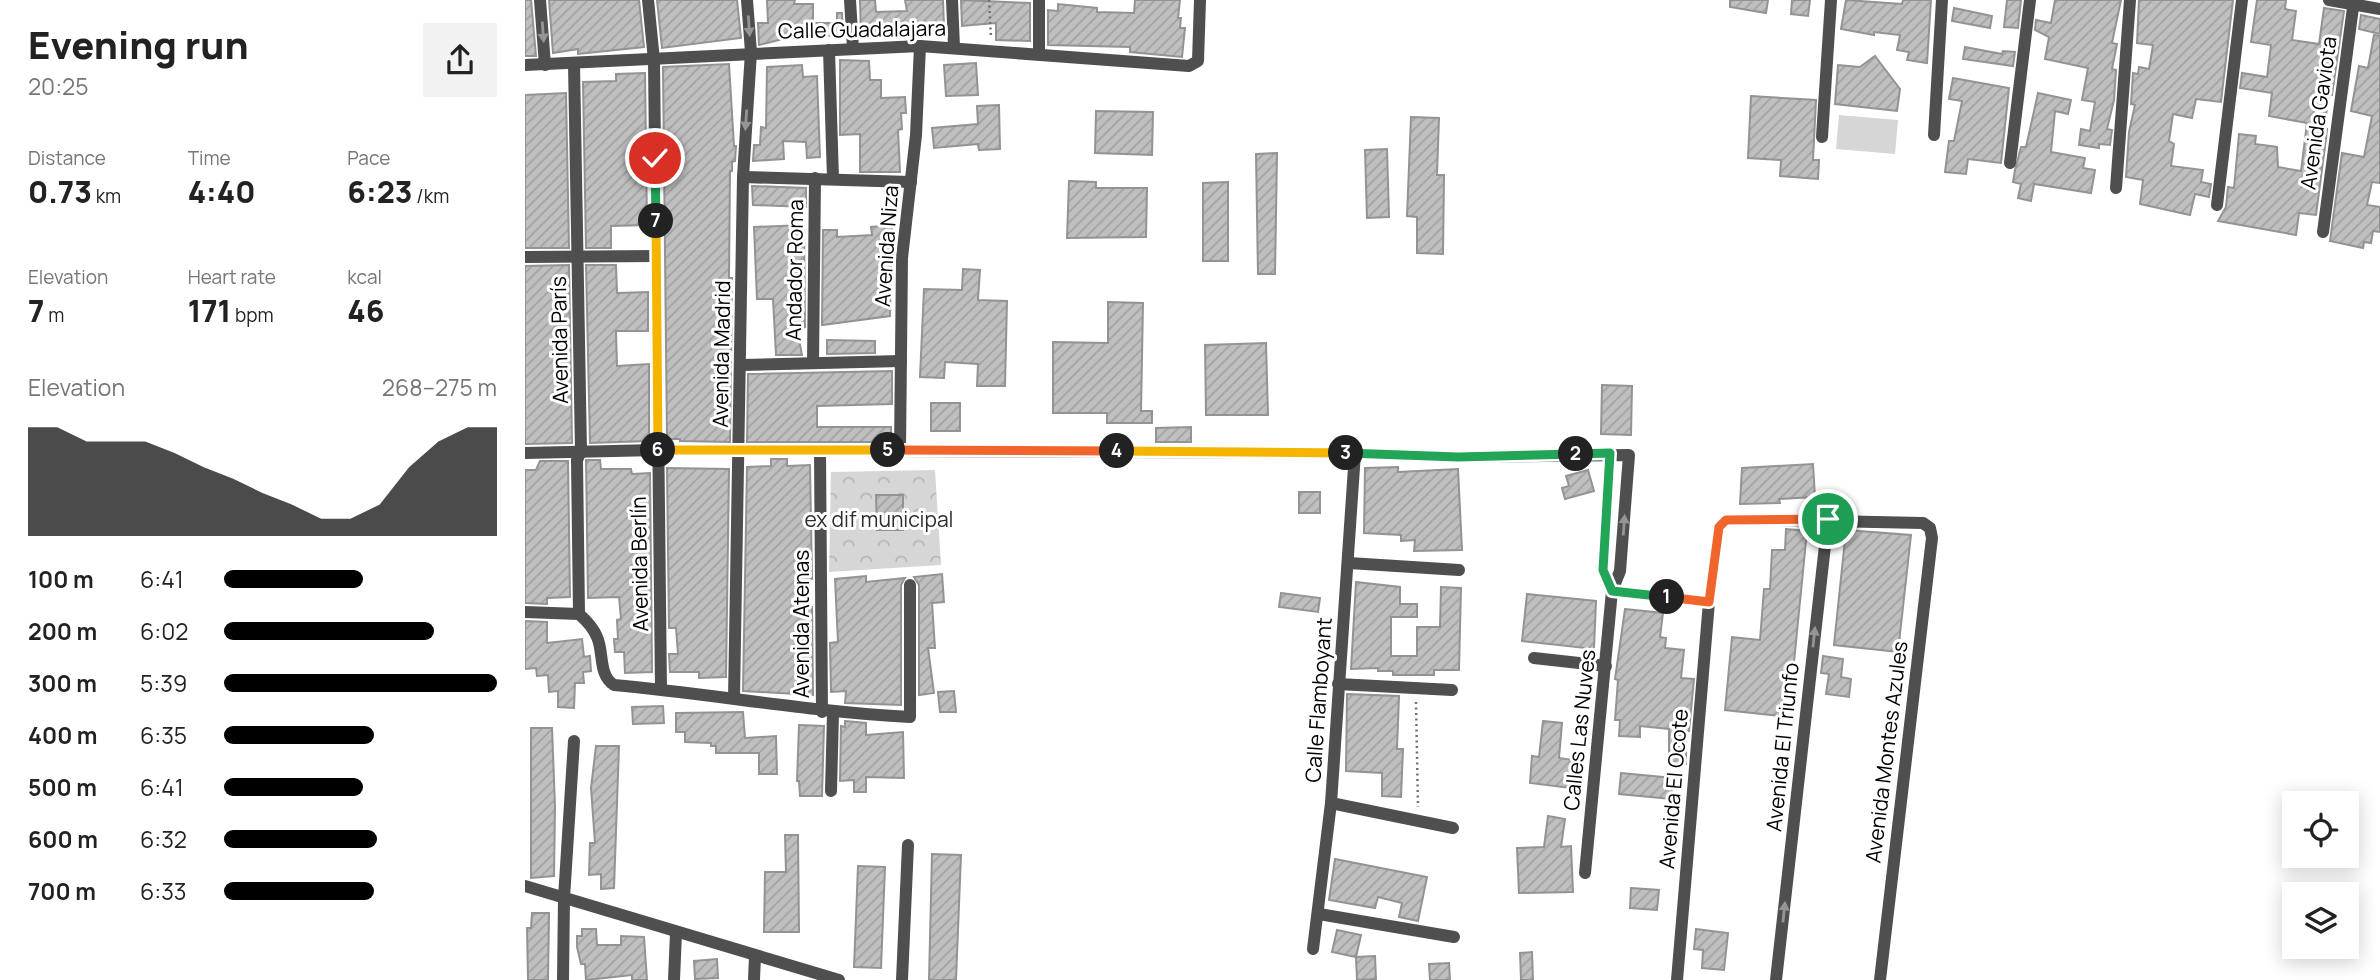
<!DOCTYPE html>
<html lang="en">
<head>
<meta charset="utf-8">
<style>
  body { margin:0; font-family:Manrope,sans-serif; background:#f2f2f2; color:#222; height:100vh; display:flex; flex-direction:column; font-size:26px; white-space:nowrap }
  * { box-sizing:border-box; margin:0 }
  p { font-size:23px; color:#767676 }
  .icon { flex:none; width:38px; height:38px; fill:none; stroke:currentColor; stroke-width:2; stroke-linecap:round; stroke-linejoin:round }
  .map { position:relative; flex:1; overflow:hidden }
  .details { display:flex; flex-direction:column; background:#fff; width:525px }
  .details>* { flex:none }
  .tools { position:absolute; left:1757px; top:791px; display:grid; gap:14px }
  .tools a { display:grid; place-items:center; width:77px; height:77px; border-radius:0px; background:#fff; box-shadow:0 4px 18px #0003; font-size:35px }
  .pin { position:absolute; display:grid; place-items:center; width:60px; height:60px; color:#fff; margin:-30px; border:4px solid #fff; border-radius:50%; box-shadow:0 2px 7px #0007 }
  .km { position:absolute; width:35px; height:35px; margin:-18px; border-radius:50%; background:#222; color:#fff; font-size:19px; line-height:35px; text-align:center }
  .round { display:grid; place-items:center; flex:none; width:74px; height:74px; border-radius:0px; background:#f2f2f2 }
  .overview { display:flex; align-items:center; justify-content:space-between; height:119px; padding:0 28px }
  h1 { font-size:38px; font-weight:800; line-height:52px }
  .figures { display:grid; grid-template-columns:repeat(3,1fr); gap:10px; height:119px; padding:7px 28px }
  .figures div { display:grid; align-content:center }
  .figures b { font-size:30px; font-weight:800 }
  .figures small { font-size:19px; font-weight:400 }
  .figures p { font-size:19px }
  .chart { height:196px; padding:14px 28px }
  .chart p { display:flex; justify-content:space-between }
  .chart svg { width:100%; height:126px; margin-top:7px; fill:#000; opacity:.7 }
  ul { padding:0 28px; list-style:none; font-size:23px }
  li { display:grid; grid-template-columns:112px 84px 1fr; align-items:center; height:52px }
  li i { height:18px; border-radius:9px; background:#000 }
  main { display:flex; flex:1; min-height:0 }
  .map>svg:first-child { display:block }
  .forest { fill:url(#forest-crowns) }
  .pitch { fill:#d6d6d6 }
  .building { fill:url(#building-hatch); stroke:#939393; stroke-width:2 }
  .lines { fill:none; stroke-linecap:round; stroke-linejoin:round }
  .path { stroke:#717171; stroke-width:2.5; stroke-dasharray:2 3.5; stroke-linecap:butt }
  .minor { stroke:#4f4f4f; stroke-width:12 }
  .oneway { fill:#959595 }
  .split-1-casing { stroke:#fff; stroke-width:14 }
  .split-2-casing { stroke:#fff; stroke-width:14 }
  .split-3-casing { stroke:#fff; stroke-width:14 }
  .split-4-casing { stroke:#fff; stroke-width:14 }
  .split-5-casing { stroke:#fff; stroke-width:14 }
  .split-6-casing { stroke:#fff; stroke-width:14 }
  .split-7-casing { stroke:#fff; stroke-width:14 }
  .split-8-casing { stroke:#fff; stroke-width:14 }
  .split-1 { stroke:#f0652b; stroke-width:9 }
  .split-2 { stroke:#22a559; stroke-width:9 }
  .split-3 { stroke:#22a559; stroke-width:9 }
  .split-4 { stroke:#f5b400; stroke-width:9 }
  .split-5 { stroke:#f0652b; stroke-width:9 }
  .split-6 { stroke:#f5b400; stroke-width:9 }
  .split-7 { stroke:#f5b400; stroke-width:9 }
  .split-8 { stroke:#22a559; stroke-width:9 }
  .labels { text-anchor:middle; stroke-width:6; stroke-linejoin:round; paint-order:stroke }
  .street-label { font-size:21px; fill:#000; stroke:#fff }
  .park-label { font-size:21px; fill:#2d2d2d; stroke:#fff }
</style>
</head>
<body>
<main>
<section class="details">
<div class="overview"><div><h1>Evening run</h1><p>20:25</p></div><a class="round"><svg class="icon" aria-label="share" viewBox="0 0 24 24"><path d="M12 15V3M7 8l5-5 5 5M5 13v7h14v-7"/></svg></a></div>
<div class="figures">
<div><p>Distance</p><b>0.73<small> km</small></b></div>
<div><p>Time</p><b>4:40</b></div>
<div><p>Pace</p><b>6:23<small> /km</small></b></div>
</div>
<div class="figures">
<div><p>Elevation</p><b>7<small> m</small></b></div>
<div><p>Heart rate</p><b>171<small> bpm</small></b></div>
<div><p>kcal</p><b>46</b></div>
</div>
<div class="chart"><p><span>Elevation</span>268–275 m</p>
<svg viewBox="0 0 160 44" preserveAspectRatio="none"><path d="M0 44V6L10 6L20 11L30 11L40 11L50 15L60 20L70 24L80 29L90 33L100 38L110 38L120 33L130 20L140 11L150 6L160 6V44z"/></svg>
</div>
<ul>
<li><b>100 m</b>6:41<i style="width:51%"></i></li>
<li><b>200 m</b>6:02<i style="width:77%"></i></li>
<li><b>300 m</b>5:39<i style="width:100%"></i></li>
<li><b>400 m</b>6:35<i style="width:55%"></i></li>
<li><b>500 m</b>6:41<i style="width:51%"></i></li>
<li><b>600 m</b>6:32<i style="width:56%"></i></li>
<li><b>700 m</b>6:33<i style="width:55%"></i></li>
</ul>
</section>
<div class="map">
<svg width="1855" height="980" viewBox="0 0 1855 980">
  <defs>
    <pattern id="forest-crowns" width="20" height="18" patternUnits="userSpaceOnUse" patternTransform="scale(1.75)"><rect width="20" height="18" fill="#d6d6d6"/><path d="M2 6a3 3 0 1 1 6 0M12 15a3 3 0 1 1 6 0" fill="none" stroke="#b6b6b6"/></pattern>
    <pattern id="building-hatch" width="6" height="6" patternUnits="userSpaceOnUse" patternTransform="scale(1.75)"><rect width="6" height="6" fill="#bfbfbf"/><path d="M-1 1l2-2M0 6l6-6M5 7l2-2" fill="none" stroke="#a2a2a2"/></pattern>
  </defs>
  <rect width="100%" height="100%" fill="#fff"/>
  <polygon class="forest" points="410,470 416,565 304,572 306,472"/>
  <polygon class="pitch" points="1314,115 1373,120 1370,154 1311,149"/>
  <g class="building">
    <polygon points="0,0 6,0 11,56 0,56"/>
    <polygon points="24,0 114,0 119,47 62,53 53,54 53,49 28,53"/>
    <polygon points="132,0 212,0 216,38 137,48"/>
    <polygon points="242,0 270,0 269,4 288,4 288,23 312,23 312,13 317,13 318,35 266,37 234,45 233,23 243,23"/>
    <polygon points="335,0 350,0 351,12 382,11 380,0 418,0 419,27 417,30 336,37"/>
    <polygon points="436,0 505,3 505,41 471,40 471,23 437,26"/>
    <polygon points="610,0 655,0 653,18 656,18 655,28 660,28 657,57 605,52 605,47 523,45 523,10 533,11 533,4 572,8 572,12 609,13"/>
    <polygon points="1205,0 1243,0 1241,13 1205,7"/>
    <polygon points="1267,0 1285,0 1283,16 1266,14"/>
    <polygon points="1321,0 1377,4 1378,0 1406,0 1402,63 1382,60 1384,52 1372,50 1375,35 1349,32 1349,35 1316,29"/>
    <polygon points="1482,0 1496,0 1493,28 1479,27"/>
    <polygon points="1530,0 1596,0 1587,43 1592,44 1587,69 1591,70 1589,100 1582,129 1587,130 1585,145 1574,144 1574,148 1554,145 1556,129 1565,131 1570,102 1557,100 1563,68 1520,59 1524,37 1510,30 1511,20 1526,23"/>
    <polygon points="1614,0 1708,0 1696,102 1671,99 1667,118 1648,114 1644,141 1649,144 1646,166 1678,170 1676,182 1686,184 1684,197 1670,194 1665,215 1615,204 1618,180 1601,177 1604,132 1610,105 1606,104 1608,73 1613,74 1614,67 1624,69 1628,45 1612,43"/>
    <polygon points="1732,0 1761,0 1760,9 1771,11 1767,40 1794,44 1799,8 1819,11 1807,95 1804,94 1799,129 1802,129 1801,139 1791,215 1774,213 1771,235 1693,221 1701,207 1703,187 1709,188 1714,134 1731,136 1730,144 1752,147 1753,167 1776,171 1782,123 1744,116 1747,93 1715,88 1717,73 1742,77 1746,45 1726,42"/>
    <polygon points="1429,8 1467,16 1465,28 1427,21"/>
    <polygon points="1836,15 1855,19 1855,34 1834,29"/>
    <polygon points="1849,35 1855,36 1855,183 1847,182 1842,205 1855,207 1855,232 1848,231 1846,243 1839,242 1838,248 1805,241 1817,153 1839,157 1847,116 1826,111 1834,66 1843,68"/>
    <polygon points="1440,47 1477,54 1478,51 1490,52 1488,66 1438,59"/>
    <polygon points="1350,56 1375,89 1372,111 1310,104 1313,65 1335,67"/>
    <polygon points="315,60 344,61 345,80 356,80 356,98 380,97 381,113 376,113 377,129 373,130 375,172 335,172 335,134 315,135"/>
    <polygon points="451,63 453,95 421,96 419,65"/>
    <polygon points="204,64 209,146 211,146 210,161 207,162 207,171 205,171 204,278 207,278 207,285 205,442 155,441 155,439 142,439 138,67"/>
    <polygon points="277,65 278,77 292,76 295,157 282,158 281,142 258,141 259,159 228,161 229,145 235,145 236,127 241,128 242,67"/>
    <polygon points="120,73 122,225 86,226 86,248 61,248 58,82 91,81 91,74"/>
    <polygon points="1428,78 1484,88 1476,163 1443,159 1441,174 1420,172 1424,141 1429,141 1437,101 1424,99"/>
    <polygon points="41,93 44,248 0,248 0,95"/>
    <polygon points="1513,93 1546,100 1543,114 1530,111 1526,152 1560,158 1558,168 1570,170 1566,193 1509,184 1506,201 1493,198 1496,184 1488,182 1490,170 1496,147 1501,147"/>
    <polygon points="1226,96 1291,100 1288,160 1294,160 1293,179 1255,176 1256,160 1223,158"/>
    <polygon points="474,105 475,149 454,150 453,144 409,148 407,128 453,124 452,106"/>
    <polygon points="571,111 628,112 627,155 570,153"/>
    <polygon points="886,117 914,118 912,175 919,175 918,254 892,253 892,217 882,216"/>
    <polygon points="862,149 864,217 842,218 840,150"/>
    <polygon points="752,153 750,274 733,274 731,154"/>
    <polygon points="544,181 571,182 571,188 622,188 621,237 542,238"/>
    <polygon points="703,182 703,261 678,261 678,183"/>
    <polygon points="227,186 281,188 281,207 228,205"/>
    <polygon points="279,225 280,327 272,328 277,355 251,355 248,299 232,299 229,227"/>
    <polygon points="367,225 365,316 297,325 298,230 312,230 312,237 347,235 346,227"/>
    <polygon points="44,265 47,443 0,444 0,266"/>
    <polygon points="61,265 91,265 92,293 123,292 123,331 91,331 92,366 124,364 124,441 65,443"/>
    <polygon points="438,269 455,270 453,300 482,301 480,386 452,386 453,364 420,362 419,378 395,377 399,289 437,290"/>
    <polygon points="583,302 618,303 616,411 627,411 627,423 582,423 582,413 528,413 528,342 583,343"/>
    <polygon points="302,340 350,341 350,353 302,354"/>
    <polygon points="741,343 743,415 681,415 680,345"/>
    <polygon points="367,371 367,404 292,406 292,427 366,427 366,442 222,442 223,374"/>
    <polygon points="1077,385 1107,386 1106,435 1076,434"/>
    <rect x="406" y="403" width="29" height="28"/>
    <polygon points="666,427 666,442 631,442 631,428"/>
    <polygon points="246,459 262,459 262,466 285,465 287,579 281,580 283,607 287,607 288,695 218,691 222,467 246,466"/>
    <polygon points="61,460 75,460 76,469 106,469 107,474 125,473 127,672 100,673 99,652 90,652 89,639 93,639 92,620 96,619 94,597 63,598"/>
    <polygon points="15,461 43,461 45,597 22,598 22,604 0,603 0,470 11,470"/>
    <polygon points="1288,464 1290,497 1254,499 1255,503 1215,504 1217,468"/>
    <polygon points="873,467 873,472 933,469 937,550 889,551 890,540 876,541 876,535 839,533 840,468"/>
    <polygon points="142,468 204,469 201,677 174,678 174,672 145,672 144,654 153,654 151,628 144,628"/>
    <polygon points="1063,470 1069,491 1040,499 1037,488 1044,486 1041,476"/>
    <rect x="774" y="492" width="21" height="21"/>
    <polygon points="351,495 378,495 378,530 352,530"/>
    <polygon points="1261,529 1282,531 1269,662 1265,662 1264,678 1259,678 1256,716 1200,710 1207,637 1235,640 1239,589 1245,589 1247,550 1260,550"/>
    <polygon points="1321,530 1386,535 1373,652 1309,645"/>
    <polygon points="417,574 419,602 407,603 410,648 403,648 409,693 394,695 394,585 389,577"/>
    <polygon points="341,576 341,582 380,578 376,585 376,705 320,703 321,691 306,692 305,643 313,642 310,579"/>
    <polygon points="831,582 875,587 875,604 892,604 892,617 866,617 866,656 892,656 892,627 915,627 916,587 936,588 934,670 909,670 909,675 868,675 868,671 853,671 853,668 826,669"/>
    <polygon points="756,593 795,598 793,612 754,607"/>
    <polygon points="1002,594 1071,601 1069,649 997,641"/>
    <polygon points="1100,609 1138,613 1135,637 1141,638 1140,648 1159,650 1156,678 1169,679 1164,731 1161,731 1161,764 1144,764 1144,729 1115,726 1115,737 1094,736 1095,720 1090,720 1093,680 1090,679"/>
    <polygon points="0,621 22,622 22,643 57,639 59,657 65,656 66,671 58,672 59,683 50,683 49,708 33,707 33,691 24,692 23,675 12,676 11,668 0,669"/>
    <polygon points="1298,656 1318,659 1316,677 1326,679 1324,697 1301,694 1304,674 1296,673"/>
    <polygon points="429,691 431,712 415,712 413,692"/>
    <polygon points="822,694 874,696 872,749 878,749 876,797 857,796 857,773 821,771"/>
    <polygon points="138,706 139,723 108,724 107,707"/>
    <polygon points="218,712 220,738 251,736 252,774 234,774 234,753 191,753 191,746 186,746 186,743 160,742 160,732 151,732 151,713"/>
    <polygon points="320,721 341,723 341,735 378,732 379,778 341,777 341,792 329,792 329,780 315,781 316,726 320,727"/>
    <polygon points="1018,721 1037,723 1034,758 1048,760 1045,788 1005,783 1007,756 1014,757"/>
    <polygon points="274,725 299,726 297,796 275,796 274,781 272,781"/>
    <polygon points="6,728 27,728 30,806 29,876 6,878"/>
    <polygon points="71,746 94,746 89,888 76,889 76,874 64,875 65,843 70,843 66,788"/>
    <polygon points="1096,773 1148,778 1146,799 1094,794"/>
    <polygon points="1023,816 1040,819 1036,847 1046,846 1048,892 994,893 992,848 1019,847"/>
    <polygon points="260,835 273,835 274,932 239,932 240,872 261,872"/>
    <polygon points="407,854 436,855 431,980 404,980"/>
    <polygon points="810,859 902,877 893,921 874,917 877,903 853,897 850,908 804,900"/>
    <polygon points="333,866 360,867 356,968 329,967"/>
    <polygon points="1106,888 1134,890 1132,910 1105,908"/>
    <polygon points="7,913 24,913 23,980 3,980 2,928 6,928"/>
    <polygon points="57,929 71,929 72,945 96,945 96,936 119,937 122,980 107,980 107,975 61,980 60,964 56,964 52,947 52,936 57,936"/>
    <polygon points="1171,929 1203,933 1199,970 1177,968 1178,950 1169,949"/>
    <polygon points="812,930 836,935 831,957 807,952"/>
    <polygon points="1007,952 1008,980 996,980 995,953"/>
    <polygon points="850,956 851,979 832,980 831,957"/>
    <polygon points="192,959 193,978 170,979 169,961"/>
    <polygon points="924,963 925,980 905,980 904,964"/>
  </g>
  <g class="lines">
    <g class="path">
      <polyline points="464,0 466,38"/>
      <polyline points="891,702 893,807"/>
    </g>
    <g class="minor">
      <polyline points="15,0 20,65"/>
      <polyline points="123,0 129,60 136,689"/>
      <polyline points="325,0 328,48"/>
      <polyline points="427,0 429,47"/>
      <polyline points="514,0 514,52"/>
      <polyline points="1804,0 1855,9"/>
      <polyline points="304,50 308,179"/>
      <polyline points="49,64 56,451 52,460 54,614"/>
      <polyline points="0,65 395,46 664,66 673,61 675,0"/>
      <polyline points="1409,135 1417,0"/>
      <polyline points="1297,137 1306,0"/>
      <polyline points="1485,163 1505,0"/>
      <polyline points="218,177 386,182"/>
      <polyline points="1591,188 1605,0"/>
      <polyline points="1692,205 1717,0"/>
      <polyline points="1798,232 1829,0"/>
      <polyline points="0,257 131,256"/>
      <polyline points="288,363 290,178"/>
      <polyline points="217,365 376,361"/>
      <polyline points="375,450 377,258 391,135 395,46"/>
      <polyline points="295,452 297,712"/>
      <polyline points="0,453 132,450 830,453 933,457 1104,455 1095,571 1087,591 1060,873"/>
      <polyline points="1085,453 1078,570 1087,591"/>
      <polyline points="824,563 934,570"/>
      <polyline points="1087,591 1184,602"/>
      <polyline points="0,612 54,614"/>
      <path d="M54,614C62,621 68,627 72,637C79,652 73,675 89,685C189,694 285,712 385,717V585"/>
      <polyline points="1009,658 1081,666"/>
      <polyline points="813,684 927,690"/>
      <polyline points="209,698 218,177 226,52 222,0"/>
      <polyline points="306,791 308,713"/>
      <polyline points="806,803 928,828"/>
      <polyline points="0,886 314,980"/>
      <polyline points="794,914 929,937"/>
      <polyline points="788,949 806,803 830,453"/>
      <polyline points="38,980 39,898 49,741"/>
      <polyline points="149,980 151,933"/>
      <polyline points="229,980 230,956"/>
      <polyline points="377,980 383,845"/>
      <polyline points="1152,980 1184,602 1194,527 1201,520 1210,519 1398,523 1405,528 1407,538 1355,980"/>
      <polyline points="1251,980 1303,519"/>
    </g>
  </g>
  <defs><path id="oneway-solid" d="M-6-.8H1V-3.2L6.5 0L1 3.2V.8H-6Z" transform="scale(1.75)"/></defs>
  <g class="oneway">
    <use href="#oneway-solid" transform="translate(224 26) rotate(86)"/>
    <use href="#oneway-solid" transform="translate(18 32) rotate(86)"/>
    <use href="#oneway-solid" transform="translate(221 120) rotate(94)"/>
    <use href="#oneway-solid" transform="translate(1099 525) rotate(-86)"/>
    <use href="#oneway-solid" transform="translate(1289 637) rotate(-84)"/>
    <use href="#oneway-solid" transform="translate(1259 912) rotate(-84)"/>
  </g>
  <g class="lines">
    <defs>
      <polyline id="split-1" points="1142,597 1184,602 1194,527 1201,520 1303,519"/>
      <polyline id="split-2" points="1051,454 1085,453 1078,570 1087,591 1142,597"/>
      <polyline id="split-3" points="821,453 933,457 1051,454"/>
      <polyline id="split-4" points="592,451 821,453"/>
      <polyline id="split-5" points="363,450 592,451"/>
      <polyline id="split-6" points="133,450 363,450"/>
      <polyline id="split-7" points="131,221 133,450"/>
      <polyline id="split-8" points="130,158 131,221"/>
    </defs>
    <use href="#split-1" class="split-1-casing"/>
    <use href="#split-2" class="split-2-casing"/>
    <use href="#split-3" class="split-3-casing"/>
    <use href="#split-4" class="split-4-casing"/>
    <use href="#split-5" class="split-5-casing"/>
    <use href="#split-6" class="split-6-casing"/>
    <use href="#split-7" class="split-7-casing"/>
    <use href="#split-8" class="split-8-casing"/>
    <use href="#split-1" class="split-1"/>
    <use href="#split-2" class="split-2"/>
    <use href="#split-3" class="split-3"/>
    <use href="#split-4" class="split-4"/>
    <use href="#split-5" class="split-5"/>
    <use href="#split-6" class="split-6"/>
    <use href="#split-7" class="split-7"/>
    <use href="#split-8" class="split-8"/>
  </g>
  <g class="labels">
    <g class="street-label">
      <text transform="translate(337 30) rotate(-1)" y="7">Calle Guadalajara</text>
      <text transform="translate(1794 113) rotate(-82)" y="7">Avenida Gaviota</text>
      <text transform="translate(362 246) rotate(-86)" y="7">Avenida Niza</text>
      <text transform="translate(270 270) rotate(-89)" y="7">Andador Roma</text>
      <text transform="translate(35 340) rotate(-91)" y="7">Avenida París</text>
      <text transform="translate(197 354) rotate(-89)" y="7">Avenida Madrid</text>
      <text transform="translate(115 564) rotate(-91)" y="7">Avenida Berlín</text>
      <text transform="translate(277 624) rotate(-90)" y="7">Avenida Atenas</text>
      <text transform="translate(794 700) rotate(-86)" y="7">Calle Flamboyant</text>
      <text transform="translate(1055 730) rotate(-84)" y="7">Calles Las Nuves</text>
      <text transform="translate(1258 747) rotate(-84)" y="7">Avenida El Triunfo</text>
      <text transform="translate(1362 752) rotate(-83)" y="7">Avenida Montes Azules</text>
      <text transform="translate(1149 789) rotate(-85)" y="7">Avenida El Ocote</text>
    </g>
    <g class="park-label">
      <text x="354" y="527">ex dif municipal</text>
    </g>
  </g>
</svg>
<div class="tools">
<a><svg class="icon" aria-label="locate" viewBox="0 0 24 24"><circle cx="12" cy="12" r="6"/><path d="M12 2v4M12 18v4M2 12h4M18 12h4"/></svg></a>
<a><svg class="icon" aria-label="layers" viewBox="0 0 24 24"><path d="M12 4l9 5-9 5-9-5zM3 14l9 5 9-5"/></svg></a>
</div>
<div class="pin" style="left:1303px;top:519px;background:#1e9e55"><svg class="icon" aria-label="arrive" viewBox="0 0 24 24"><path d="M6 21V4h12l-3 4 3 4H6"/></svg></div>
<div class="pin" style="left:130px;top:158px;background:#d93025"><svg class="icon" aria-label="check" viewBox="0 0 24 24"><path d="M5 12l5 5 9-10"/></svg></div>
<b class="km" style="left:1142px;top:597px">1</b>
<b class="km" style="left:1051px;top:454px">2</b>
<b class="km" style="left:821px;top:453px">3</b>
<b class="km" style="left:592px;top:451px">4</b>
<b class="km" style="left:363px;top:450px">5</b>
<b class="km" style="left:133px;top:450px">6</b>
<b class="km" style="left:131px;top:221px">7</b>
</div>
</main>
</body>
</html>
